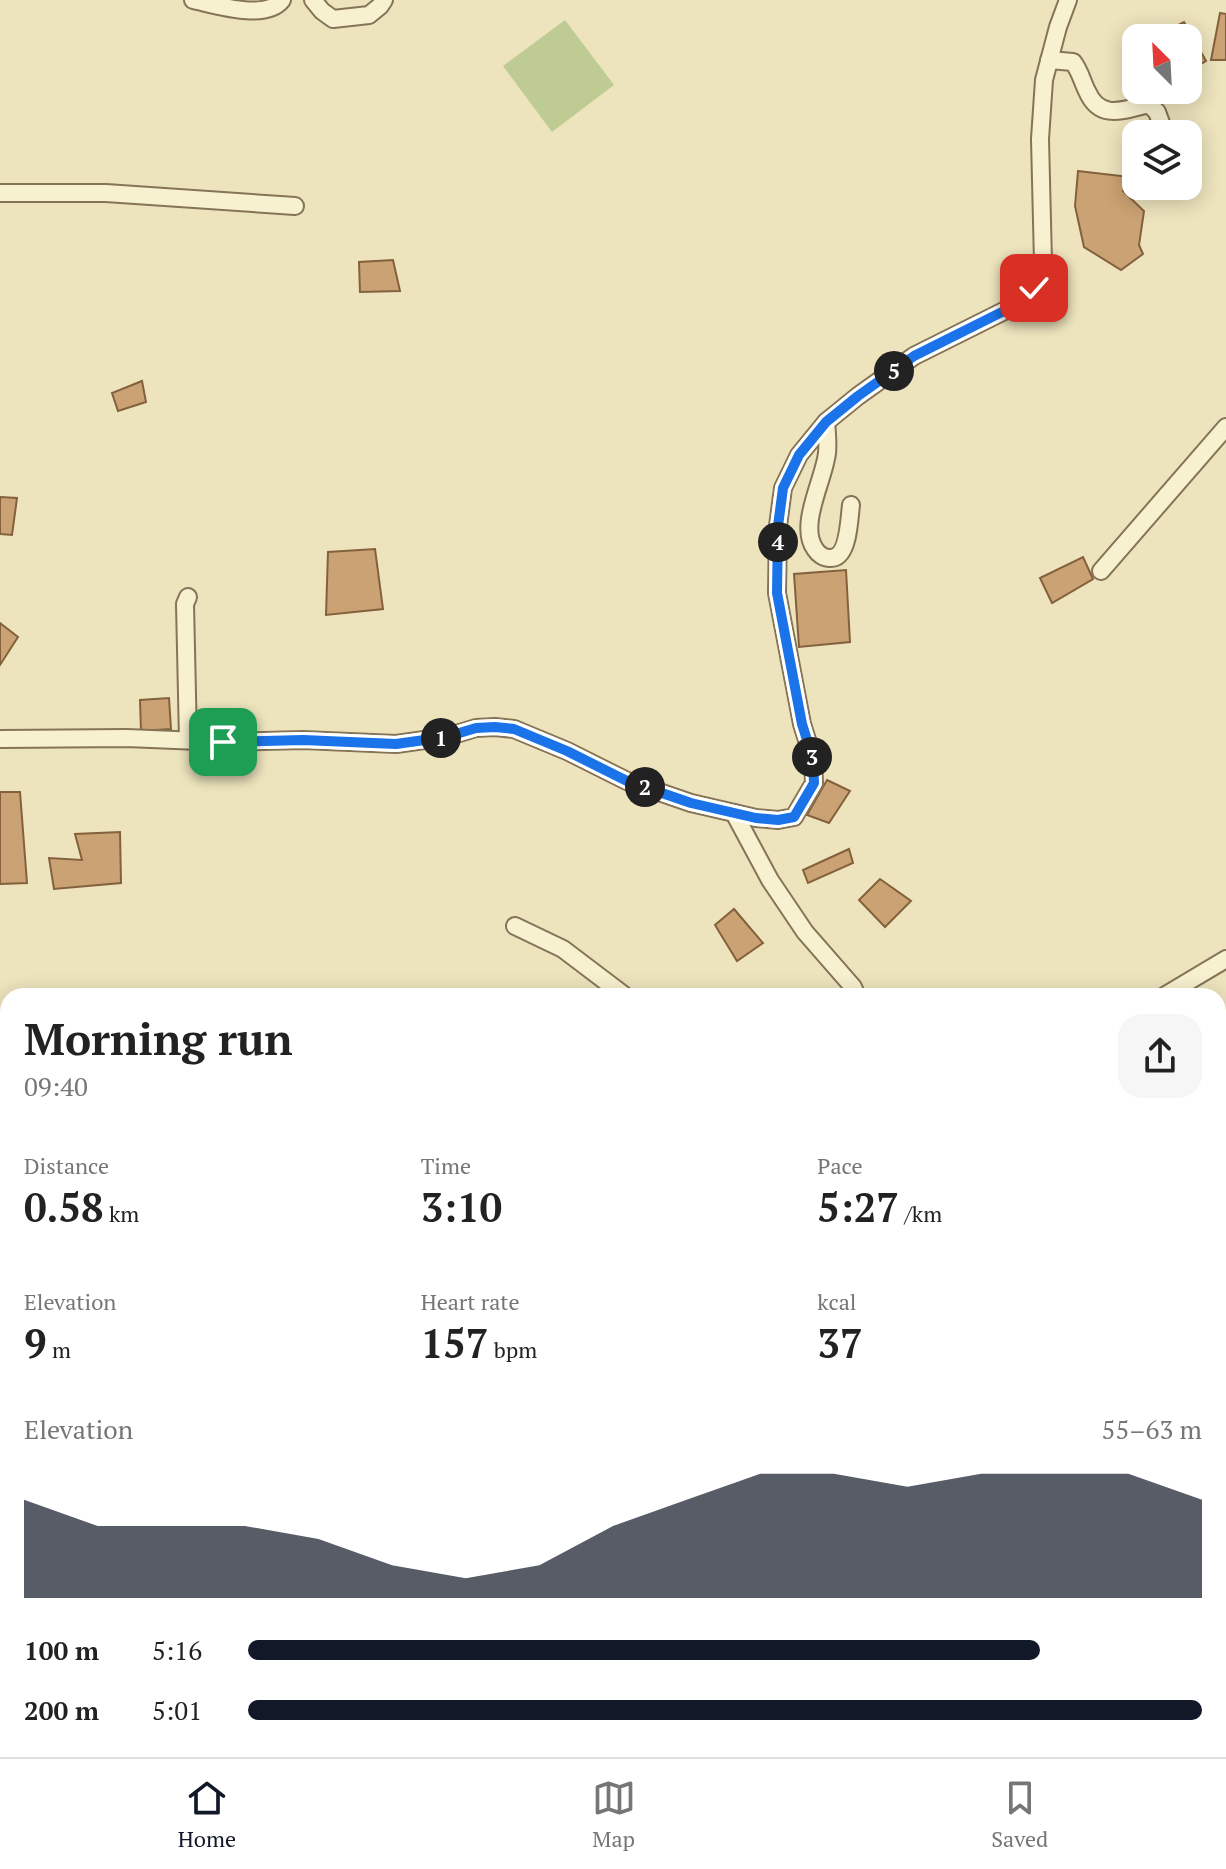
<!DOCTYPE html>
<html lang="en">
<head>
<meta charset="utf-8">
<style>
  body { margin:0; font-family:"PT Serif",serif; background:#f6f6f6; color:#222; height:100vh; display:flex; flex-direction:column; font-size:30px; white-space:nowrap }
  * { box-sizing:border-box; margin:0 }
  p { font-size:26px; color:#767676 }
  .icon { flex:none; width:44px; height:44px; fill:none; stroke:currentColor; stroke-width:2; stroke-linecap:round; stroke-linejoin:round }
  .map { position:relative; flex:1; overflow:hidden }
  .side { position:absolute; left:0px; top:988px; width:1226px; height:770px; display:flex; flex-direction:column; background:#fff; border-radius:24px 24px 0 0; box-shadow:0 4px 20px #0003 }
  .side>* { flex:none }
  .needle { width:52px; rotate:336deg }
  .buttons { position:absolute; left:1122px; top:24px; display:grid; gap:16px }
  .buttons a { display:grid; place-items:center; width:80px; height:80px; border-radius:16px; background:#fff; box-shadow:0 4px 20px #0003; font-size:40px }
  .pin { position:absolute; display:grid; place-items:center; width:68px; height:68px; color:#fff; margin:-34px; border-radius:16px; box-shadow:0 4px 12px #0006 }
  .km { position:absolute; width:40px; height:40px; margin:-20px; border-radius:50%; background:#222; color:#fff; font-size:22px; line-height:40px; text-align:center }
  .round { display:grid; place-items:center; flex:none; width:84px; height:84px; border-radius:24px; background:#f6f6f6 }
  .overview { display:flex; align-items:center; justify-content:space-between; height:136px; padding:0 24px }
  h1 { font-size:44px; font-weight:800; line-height:60px }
  .metrics { display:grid; grid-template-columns:repeat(3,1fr); gap:12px; height:136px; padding:8px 24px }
  .metrics div { display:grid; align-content:center }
  .metrics b { font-size:40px; font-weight:800 }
  .metrics small { font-size:22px; font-weight:400 }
  .metrics p { font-size:22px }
  .chart { height:224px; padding:16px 24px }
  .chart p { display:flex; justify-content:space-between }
  .chart svg { width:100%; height:144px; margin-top:8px; fill:#111827; opacity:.7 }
  ul { padding:0 24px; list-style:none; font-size:26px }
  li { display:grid; grid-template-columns:128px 96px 1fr; align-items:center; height:60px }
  li i { height:20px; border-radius:10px; background:#111827 }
  .tabs { display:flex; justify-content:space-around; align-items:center; height:112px; border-top:2px solid #e0e0e0; background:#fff; font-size:22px; color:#767676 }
  .tabs a { display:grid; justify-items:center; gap:4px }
  .tabs .on { color:#111827 }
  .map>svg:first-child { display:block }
  .green { fill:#becb92 }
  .building { fill:#cba273; stroke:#84613d; stroke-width:2 }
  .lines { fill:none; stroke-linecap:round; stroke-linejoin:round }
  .minor-casing { stroke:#857457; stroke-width:20 }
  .minor { stroke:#f8f1d0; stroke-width:16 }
  .route-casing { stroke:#fff; stroke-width:16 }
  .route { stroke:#1a73e8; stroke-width:10 }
</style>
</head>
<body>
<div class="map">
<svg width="1226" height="1757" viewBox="0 0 1226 1757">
  <rect width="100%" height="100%" fill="#ede4bd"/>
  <g class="green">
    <polygon points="565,20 614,85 552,132 503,66"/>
    <polygon points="1226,1493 1226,1757 871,1757 873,1750 1218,1750 1218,1496"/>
  </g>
  <g class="building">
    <polygon points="1220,13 1226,14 1226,60 1211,60"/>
    <polygon points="1184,22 1206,61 1188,72 1188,38 1153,38"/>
    <polygon points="1078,171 1130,177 1123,191 1144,211 1139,245 1143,254 1121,270 1084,247 1075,206"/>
    <polygon points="393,260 400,291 360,292 359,262"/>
    <polygon points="142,381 146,402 118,411 112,393"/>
    <polygon points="0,497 17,498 12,535 0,534"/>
    <polygon points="375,549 383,609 326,615 328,552"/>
    <polygon points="1083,557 1093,579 1052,603 1040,578"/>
    <polygon points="846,570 850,642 799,647 794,574"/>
    <polygon points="0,623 18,637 0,665"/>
    <polygon points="169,698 171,729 141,731 140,700"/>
    <polygon points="827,780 850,791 829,823 807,815"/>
    <polygon points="0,792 20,792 27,883 0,884"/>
    <polygon points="120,832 121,883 54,889 49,858 82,860 75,834"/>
    <polygon points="849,849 853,863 808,883 803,870"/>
    <polygon points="880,879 911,901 885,927 859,900"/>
    <polygon points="734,909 763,943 737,961 715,925"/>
    <polygon points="1226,1316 1226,1349 1218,1337 1218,1321"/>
    <polygon points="8,1390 8,1465 0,1466 0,1392"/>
  </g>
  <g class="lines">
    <defs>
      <g id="minor">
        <path d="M193,0C216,5 266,21 282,0"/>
        <polyline points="313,0 322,11 333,19 369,15 380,6 384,0"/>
        <path d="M1049,60L1073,62C1080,71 1082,81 1087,91C1100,121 1123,110 1149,104L1157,112L1165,134"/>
        <polyline points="0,193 106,193 295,206"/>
        <path d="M826,422C827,432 828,443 827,453C824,480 798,525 815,549C818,554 824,558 830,558C849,559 849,519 851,505"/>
        <polyline points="1101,571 1226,427"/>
        <polyline points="0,739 127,738 223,742 303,740 396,744 446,737 476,728 495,727 514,729 567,751 627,781 691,803 756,818 778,820 794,817 814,783 813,759 802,724 777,593 778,526 783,488 799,455 826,422 858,396 914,356 1022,302 1034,288 1043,262 1040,139 1044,80 1058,27 1068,0"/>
        <polyline points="188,740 185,604 188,597"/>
        <polyline points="734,813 770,880 805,932 853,987 857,996"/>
        <polyline points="515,926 563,949 625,996"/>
        <polyline points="1164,996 1226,959"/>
        <polyline points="1218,1133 1226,1147"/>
        <polyline points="1218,1472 1226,1469"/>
        <polyline points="282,1750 283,1757"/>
        <polyline points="452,1750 454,1757"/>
        <polyline points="0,1752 20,1750"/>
        <polyline points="857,1757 860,1750"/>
      </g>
    </defs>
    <use href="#minor" class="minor-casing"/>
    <use href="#minor" class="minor"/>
  </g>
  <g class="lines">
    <defs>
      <polyline id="route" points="223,742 303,740 396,744 446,737 476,728 495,727 514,729 567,751 627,781 691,803 756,818 778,820 794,817 814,783 813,759 802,724 777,593 778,526 783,488 799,455 826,422 858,396 914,356 1022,302 1034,288"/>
    </defs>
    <use href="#route" class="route-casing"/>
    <use href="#route" class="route"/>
  </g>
</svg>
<div class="buttons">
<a><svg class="needle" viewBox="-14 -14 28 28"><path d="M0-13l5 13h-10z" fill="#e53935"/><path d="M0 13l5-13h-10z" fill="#767676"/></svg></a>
<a><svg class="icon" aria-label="layers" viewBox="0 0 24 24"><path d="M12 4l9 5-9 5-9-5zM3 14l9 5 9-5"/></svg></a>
</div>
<div class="pin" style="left:223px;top:742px;background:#1e9e55"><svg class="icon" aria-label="arrive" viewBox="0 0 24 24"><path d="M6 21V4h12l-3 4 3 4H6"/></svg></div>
<div class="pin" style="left:1034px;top:288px;background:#d93025"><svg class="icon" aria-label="check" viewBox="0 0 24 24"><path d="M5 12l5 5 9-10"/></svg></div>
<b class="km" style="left:441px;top:738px">1</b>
<b class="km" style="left:645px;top:787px">2</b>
<b class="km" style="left:812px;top:757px">3</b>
<b class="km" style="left:778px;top:542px">4</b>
<b class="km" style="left:894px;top:371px">5</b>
<section class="side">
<div class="overview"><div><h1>Morning run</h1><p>09:40</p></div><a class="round"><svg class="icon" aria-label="share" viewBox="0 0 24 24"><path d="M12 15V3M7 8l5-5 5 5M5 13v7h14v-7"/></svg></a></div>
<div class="metrics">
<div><p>Distance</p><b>0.58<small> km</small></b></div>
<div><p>Time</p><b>3:10</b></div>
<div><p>Pace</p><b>5:27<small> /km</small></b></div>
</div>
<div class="metrics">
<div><p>Elevation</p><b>9<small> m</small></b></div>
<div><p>Heart rate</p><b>157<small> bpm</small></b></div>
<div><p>kcal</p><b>37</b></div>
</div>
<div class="chart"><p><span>Elevation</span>55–63 m</p>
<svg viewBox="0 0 160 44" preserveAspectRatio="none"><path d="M0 44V14L10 22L20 22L30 22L40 26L50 34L60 38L70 34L80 22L90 14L100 6L110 6L120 10L130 6L140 6L150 6L160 14V44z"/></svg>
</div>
<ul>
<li><b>100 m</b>5:16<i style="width:83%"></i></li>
<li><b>200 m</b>5:01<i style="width:100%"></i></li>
</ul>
</section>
</div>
<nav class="tabs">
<a class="on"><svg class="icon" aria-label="home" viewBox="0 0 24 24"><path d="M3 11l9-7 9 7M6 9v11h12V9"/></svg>Home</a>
<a><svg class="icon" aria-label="map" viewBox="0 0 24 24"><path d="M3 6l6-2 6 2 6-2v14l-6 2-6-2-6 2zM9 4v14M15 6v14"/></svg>Map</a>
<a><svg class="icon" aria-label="saved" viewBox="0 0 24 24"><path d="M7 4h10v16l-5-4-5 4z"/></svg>Saved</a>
</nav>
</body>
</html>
